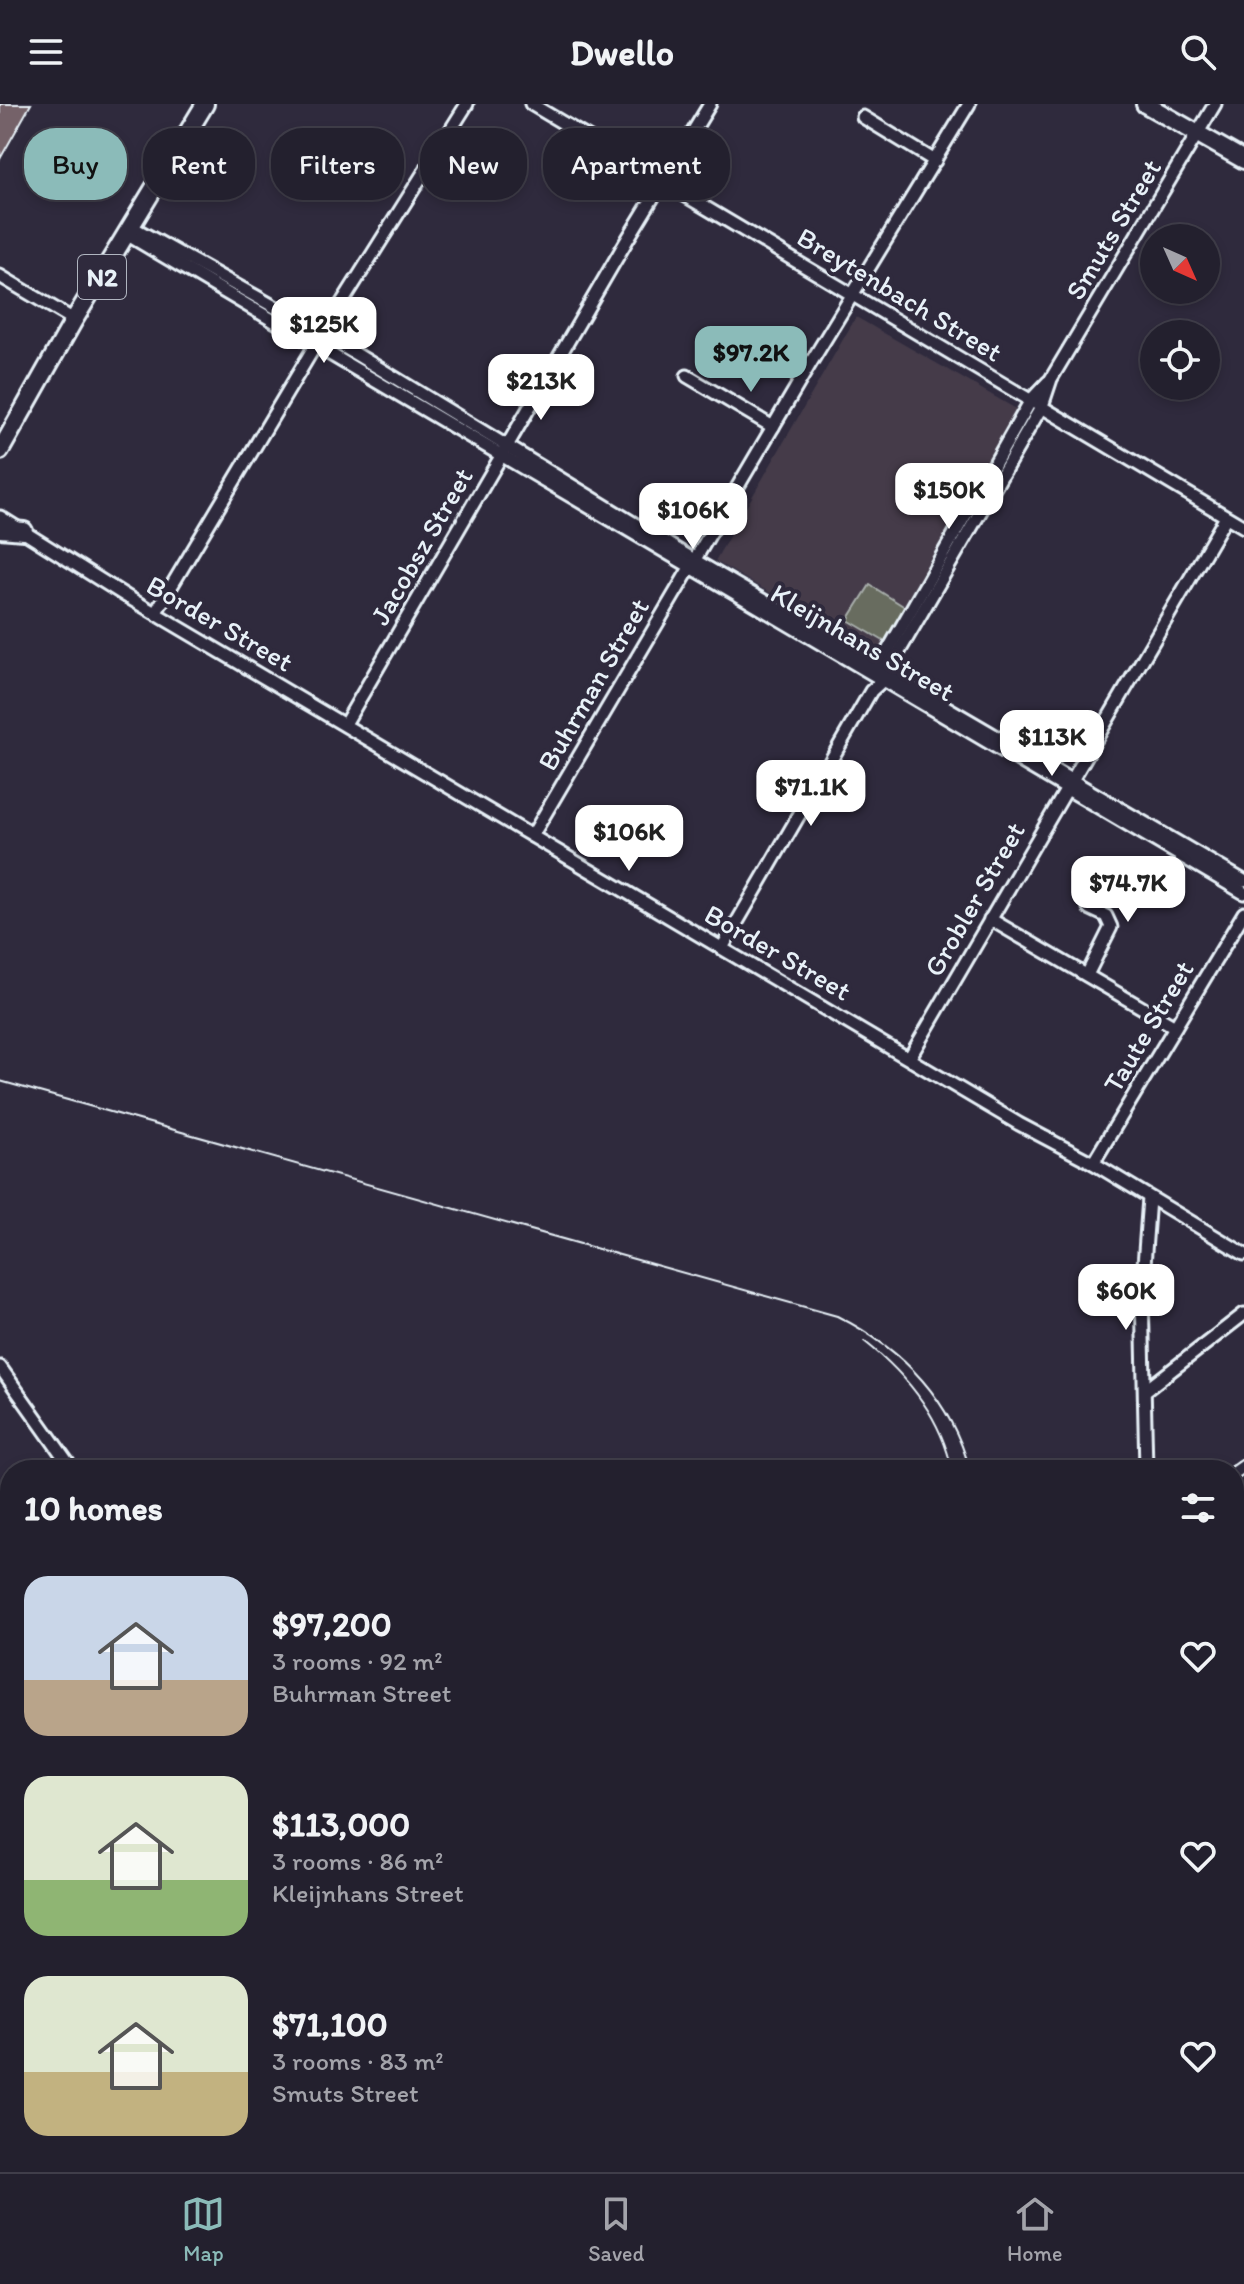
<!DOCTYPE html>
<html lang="en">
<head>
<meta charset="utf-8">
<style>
  body { margin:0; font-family:Itim,sans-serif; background:#2b2836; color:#f1f3f6; height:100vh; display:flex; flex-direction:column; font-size:30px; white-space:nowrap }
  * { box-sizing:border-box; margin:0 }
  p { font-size:26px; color:#a3a3aa }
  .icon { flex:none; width:44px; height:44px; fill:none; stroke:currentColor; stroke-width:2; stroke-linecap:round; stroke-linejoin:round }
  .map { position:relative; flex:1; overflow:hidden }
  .details { position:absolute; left:0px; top:1356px; width:1244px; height:712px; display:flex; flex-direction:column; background:#23202e; border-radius:32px 32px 0 0; box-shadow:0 4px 12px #0003,0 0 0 2px #403e4a }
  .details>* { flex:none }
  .top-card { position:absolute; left:24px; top:24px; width:800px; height:72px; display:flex; gap:16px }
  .needle { width:52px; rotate:135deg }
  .tools { position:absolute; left:1140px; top:120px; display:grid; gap:16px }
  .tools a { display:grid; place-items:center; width:80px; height:80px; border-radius:50%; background:#23202e; box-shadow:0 4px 12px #0003,0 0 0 2px #403e4a; font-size:40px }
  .price { position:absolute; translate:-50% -68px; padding:0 18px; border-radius:16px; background:#fff; color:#222; font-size:26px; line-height:52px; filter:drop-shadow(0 2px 4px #0008) }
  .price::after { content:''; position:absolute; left:50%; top:48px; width:24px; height:18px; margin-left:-12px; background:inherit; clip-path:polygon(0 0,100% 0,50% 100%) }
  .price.selected { background:#8bbbb9; color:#111 }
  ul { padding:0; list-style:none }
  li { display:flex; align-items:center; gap:24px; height:200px; padding:0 24px }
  li span { display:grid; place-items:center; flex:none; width:224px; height:160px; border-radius:24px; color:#555 }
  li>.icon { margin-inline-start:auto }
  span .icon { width:96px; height:96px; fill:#fffc; stroke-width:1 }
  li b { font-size:34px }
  h2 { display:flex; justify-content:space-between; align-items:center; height:96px; padding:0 24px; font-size:34px }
  .chip { padding:0 28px; border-radius:32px; background:#23202e; box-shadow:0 4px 12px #0003,0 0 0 2px #403e4a; font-size:28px; line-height:72px }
  .chip.selected { background:#8bbbb9; color:#111 }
  header { display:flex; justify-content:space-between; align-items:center; height:104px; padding:0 24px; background:#23202e; font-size:36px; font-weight:800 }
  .tab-bar { display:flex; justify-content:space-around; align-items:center; height:112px; border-top:2px solid #403e4a; background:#23202e; font-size:22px; color:#a3a3aa }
  .tab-bar a { display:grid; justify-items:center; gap:4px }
  .tab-bar .selected { color:#8bbbb9 }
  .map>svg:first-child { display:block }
  .built { fill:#443b4a }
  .green { fill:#676c5e; stroke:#a8aeab; stroke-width:2 }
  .building { fill:#756269; stroke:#e8f1f8; stroke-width:2 }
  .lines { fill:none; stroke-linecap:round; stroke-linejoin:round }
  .minor-casing { stroke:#e8f1f8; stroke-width:17 }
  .highway-casing { stroke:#e8f1f8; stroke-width:22 }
  .minor { stroke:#2f2a3d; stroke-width:11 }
  .highway { stroke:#2f2a3d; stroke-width:16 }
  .rail { stroke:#e8f1f8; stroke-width:2 }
  .labels { text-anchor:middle; stroke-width:8; stroke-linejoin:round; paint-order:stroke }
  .shield { fill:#2f2a3d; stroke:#b0b5c0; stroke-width:2 }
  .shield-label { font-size:26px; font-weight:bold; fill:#e8f1f8 }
  .street-label { font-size:28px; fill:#e8f1f8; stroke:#2f2a3d }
</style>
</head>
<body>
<header><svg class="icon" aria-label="menu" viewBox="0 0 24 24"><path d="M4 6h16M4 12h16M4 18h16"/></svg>Dwello<svg class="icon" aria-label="search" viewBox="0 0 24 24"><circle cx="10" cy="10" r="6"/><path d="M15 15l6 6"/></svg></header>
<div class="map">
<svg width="1244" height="2068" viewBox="0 0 1244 2068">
  <rect width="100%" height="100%" fill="#2f2a3d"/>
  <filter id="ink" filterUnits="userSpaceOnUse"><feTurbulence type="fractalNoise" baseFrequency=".0125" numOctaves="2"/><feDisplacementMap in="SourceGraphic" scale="16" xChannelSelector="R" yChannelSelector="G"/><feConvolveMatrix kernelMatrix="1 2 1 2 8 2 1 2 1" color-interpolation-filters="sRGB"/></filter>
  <g filter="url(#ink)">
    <path class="built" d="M 856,213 L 1018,306 L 877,551 L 715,457 Z"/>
    <path class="green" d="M 870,481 L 908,505 L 887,539 L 848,516 Z"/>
    <path class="building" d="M 0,0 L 31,0 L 0,55 Z"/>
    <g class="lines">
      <defs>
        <g id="minor">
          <path d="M 531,0 L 1244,423"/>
          <path d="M 863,13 L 935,57"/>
          <path d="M 132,123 L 323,230 L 694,456 L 1244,777"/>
          <path d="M 128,131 L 1244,789"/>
          <path d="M 0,172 L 74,216"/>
          <path d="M 687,272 L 773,323"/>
          <path d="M 0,413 L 126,492 L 1019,1020 L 1093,1059 L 1244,1150"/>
          <path d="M 156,508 L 316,240 L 467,0"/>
          <path d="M 875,569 L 1031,296 L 1048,278"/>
          <path d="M 345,620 L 627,136 L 710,0"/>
          <path d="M 532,732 L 810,260 L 969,0"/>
          <path d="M 990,815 L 1175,923"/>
          <path d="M 722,844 L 871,587 L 882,577 L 1042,302 L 1051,275 L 1215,0"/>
          <path d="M 1087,871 L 1111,823 L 1106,812 L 1089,804"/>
          <path d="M 910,953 L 1226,413"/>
          <path d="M 1093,1059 L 1244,809"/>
          <path d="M 0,1263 L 73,1366"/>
          <path d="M 1146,1286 L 1244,1210"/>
          <path d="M 1146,1366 L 1142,1188 L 1149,1094"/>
          <path d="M 1234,1369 L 1244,1362"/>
          <path d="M 0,1709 L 10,1702"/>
          <path d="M 1234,1801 L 1244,1781"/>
          <path d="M 1234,1854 L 1244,1858"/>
          <path d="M 561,2058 L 568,2068"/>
          <path d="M 1149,2068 L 1149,2058"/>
        </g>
        <g id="highway">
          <path d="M 1145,0 L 1244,56"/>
          <path d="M 0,347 L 74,216 L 205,0"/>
          <path d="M 0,425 L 24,427"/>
        </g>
      </defs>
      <use href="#minor" class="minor-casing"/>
      <use href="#highway" class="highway-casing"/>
      <use href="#minor" class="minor"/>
      <use href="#highway" class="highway"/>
      <g class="rail">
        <path d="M 0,977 L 837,1212 C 903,1245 950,1294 970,1366"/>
        <path d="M 864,1237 C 906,1270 941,1313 952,1366"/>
        <path d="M 952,2068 L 953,2058"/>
        <path d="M 975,2068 L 975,2058"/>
      </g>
    </g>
  </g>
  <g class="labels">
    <rect class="shield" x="78" y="151" width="48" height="44" rx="6"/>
    <g class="shield-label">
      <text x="102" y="182">N2</text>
    </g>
    <g class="street-label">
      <text transform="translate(1113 125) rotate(-59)" y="10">Smuts Street</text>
      <text transform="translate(900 190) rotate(31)" y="10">Breytenbach Street</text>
      <text transform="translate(421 442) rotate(-60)" y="10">Jacobsz Street</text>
      <text transform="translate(220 519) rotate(30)" y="10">Border Street</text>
      <text transform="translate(863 538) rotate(30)" y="10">Kleijnhans Street</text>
      <text transform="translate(593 580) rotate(-60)" y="10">Buhrman Street</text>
      <text transform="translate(974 795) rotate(-60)" y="10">Grobler Street</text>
      <text transform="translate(778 848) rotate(30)" y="10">Border Street</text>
      <text transform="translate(1148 922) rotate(-59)" y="10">Taute Street</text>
    </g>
  </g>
</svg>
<div class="tools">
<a><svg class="needle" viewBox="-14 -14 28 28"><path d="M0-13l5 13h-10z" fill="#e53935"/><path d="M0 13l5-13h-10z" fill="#a3a3aa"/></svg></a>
<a><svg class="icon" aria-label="locate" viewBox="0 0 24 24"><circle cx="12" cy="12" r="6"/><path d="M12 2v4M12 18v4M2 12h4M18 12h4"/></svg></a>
</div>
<b class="price" style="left:324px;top:261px">$125K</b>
<b class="price selected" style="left:751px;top:290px">$97.2K</b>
<b class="price" style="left:541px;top:318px">$213K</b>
<b class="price" style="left:949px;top:427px">$150K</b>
<b class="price" style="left:693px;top:447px">$106K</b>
<b class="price" style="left:1052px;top:674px">$113K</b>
<b class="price" style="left:811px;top:724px">$71.1K</b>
<b class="price" style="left:629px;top:769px">$106K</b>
<b class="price" style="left:1128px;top:820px">$74.7K</b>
<b class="price" style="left:1126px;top:1228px">$60K</b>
<div class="top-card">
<a class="chip selected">Buy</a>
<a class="chip">Rent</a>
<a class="chip">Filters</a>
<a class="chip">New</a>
<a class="chip">Apartment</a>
</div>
<section class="details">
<h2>10 homes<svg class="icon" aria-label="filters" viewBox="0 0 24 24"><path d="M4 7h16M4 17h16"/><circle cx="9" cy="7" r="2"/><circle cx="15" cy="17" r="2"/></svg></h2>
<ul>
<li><span style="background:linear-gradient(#c9d6e8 65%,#b9a48a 0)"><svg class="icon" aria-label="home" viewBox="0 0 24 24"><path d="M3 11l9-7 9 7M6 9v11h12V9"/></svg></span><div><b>$97,200</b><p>3 rooms · 92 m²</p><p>Buhrman Street</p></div><svg class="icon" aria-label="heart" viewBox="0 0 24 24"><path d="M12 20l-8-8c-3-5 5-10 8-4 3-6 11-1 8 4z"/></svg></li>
<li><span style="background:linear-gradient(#dfe7d0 65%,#8fb573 0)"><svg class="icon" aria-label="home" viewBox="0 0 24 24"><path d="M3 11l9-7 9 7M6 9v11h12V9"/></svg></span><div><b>$113,000</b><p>3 rooms · 86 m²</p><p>Kleijnhans Street</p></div><svg class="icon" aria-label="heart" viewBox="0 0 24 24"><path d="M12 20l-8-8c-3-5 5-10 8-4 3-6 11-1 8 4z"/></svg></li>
<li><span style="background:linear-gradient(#dfe7d0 60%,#c2b280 0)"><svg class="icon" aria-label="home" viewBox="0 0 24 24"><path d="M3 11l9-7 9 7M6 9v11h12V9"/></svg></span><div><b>$71,100</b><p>3 rooms · 83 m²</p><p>Smuts Street</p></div><svg class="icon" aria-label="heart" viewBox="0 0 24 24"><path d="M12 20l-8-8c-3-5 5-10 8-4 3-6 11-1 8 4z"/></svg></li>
</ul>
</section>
</div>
<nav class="tab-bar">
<a class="selected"><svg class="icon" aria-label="map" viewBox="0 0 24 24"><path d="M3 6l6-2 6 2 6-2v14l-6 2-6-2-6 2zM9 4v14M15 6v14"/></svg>Map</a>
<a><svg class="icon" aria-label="saved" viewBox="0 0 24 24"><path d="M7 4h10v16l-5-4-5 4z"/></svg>Saved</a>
<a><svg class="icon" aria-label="home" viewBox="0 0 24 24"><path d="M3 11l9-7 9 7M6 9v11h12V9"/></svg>Home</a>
</nav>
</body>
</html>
